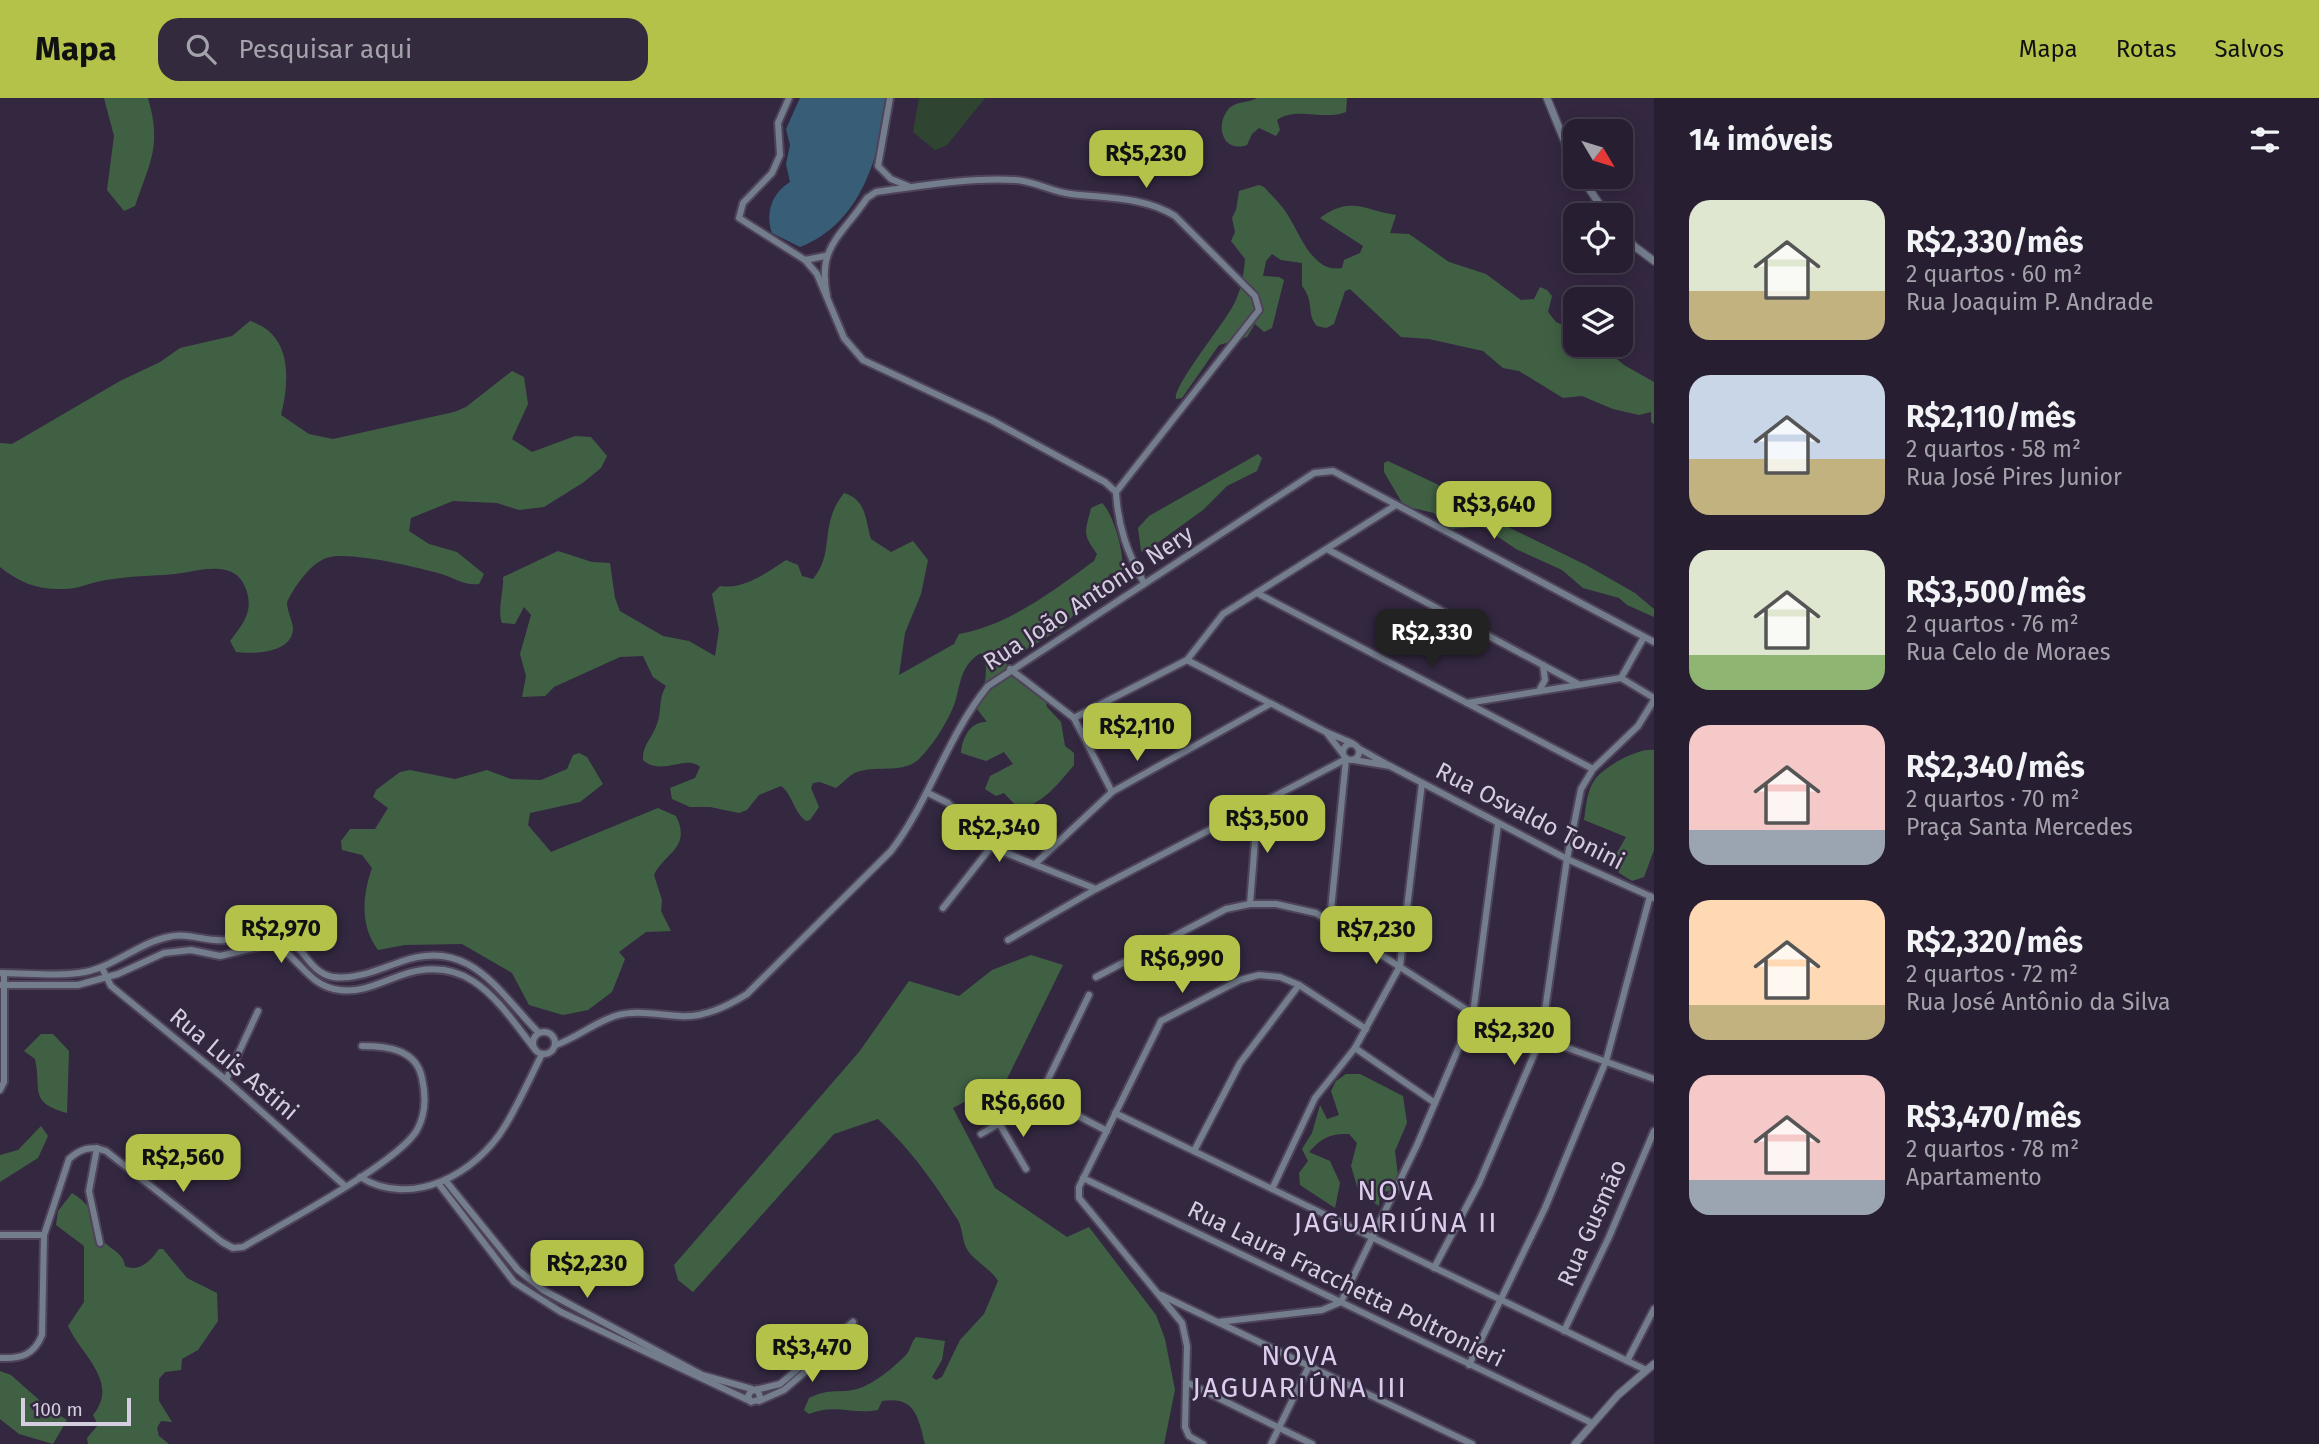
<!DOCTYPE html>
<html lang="pt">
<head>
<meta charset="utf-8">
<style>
  body { margin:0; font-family:"Fira Sans",sans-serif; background:#332b3d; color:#f1f3f6; height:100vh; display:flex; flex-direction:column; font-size:26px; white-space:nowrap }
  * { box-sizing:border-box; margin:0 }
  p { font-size:23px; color:#a4a2ab }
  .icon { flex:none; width:38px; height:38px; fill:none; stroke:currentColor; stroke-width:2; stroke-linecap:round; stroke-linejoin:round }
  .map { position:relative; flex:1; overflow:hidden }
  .sheet { display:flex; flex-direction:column; background:#271e31; width:665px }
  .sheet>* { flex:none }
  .needle { width:46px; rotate:128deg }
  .fabs { position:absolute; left:1563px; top:21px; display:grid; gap:14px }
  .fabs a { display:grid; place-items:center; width:70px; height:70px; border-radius:14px; background:#271e31; box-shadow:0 4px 18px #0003,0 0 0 2px #433c4d; font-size:35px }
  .scale { position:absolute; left:21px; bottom:18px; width:110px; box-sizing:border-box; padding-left:7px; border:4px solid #d5cede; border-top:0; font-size:19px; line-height:24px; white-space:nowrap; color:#d5cede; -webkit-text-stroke:5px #342841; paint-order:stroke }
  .price { position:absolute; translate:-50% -60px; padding:0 16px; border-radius:14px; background:#b4c24a; color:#111; font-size:23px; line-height:46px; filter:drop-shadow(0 2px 4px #0008) }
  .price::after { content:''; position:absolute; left:50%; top:42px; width:21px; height:16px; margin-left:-10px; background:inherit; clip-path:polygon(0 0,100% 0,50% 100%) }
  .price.on { background:#222; color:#fff }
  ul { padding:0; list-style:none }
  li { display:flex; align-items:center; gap:21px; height:175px; padding:0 35px }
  li span { display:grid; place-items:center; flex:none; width:196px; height:140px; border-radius:21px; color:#555 }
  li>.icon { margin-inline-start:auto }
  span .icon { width:84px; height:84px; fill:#fffc; stroke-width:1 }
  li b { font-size:30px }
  h2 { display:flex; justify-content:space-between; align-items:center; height:84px; padding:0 35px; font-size:30px }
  header { display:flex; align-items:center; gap:42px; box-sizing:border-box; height:98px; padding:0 35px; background:#b4c24a; color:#111 }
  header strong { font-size:33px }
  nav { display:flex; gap:38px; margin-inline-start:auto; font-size:24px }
  .search { width:490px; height:63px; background:#332b3d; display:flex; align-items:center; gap:18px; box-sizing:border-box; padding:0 24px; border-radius:21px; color:#a4a2ab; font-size:26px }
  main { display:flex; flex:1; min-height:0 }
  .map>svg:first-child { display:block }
  .green { fill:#2f4532 }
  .forest { fill:#406044 }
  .water { fill:#385d76 }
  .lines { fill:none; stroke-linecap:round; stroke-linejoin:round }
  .minor-casing { stroke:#4e435a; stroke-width:10 }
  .tertiary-casing { stroke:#4e435a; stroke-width:10 }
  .minor { stroke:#737d8c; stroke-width:6 }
  .tertiary { stroke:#737d8c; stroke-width:7 }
  .labels { text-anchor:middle; stroke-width:5; stroke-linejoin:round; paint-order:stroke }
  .street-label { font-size:24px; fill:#d5cede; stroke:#342841 }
  .quarter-label { font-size:28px; letter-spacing:2px; fill:#dbcded; stroke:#342841 }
</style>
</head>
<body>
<header>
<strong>Mapa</strong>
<div class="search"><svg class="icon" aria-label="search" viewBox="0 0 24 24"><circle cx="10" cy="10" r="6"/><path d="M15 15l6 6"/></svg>Pesquisar aqui</div>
<nav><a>Mapa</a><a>Rotas</a><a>Salvos</a></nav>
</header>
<main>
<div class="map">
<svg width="1654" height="1346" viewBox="0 0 1654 1346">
  <rect width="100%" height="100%" fill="#342841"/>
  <path class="green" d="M 919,0 L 985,0 L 947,47 L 935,52 L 913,34 Z"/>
  <g class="forest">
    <path d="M 104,0 L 148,0 C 162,48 150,64 135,108 L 124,113 L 107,92 L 114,38 Z"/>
    <path d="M 1257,0 L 1347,0 L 1346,14 C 1324,23 1296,8 1277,22 L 1280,32 L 1276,38 L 1259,30 L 1252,36 L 1247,47 C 1224,55 1215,30 1227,13 C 1235,2 1247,6 1257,0 Z"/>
    <path d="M 1259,87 L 1264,89 C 1272,98 1283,108 1289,119 C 1300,137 1314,176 1342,170 L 1344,162 L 1360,155 L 1363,148 L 1320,120 C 1351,97 1366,113 1396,117 L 1390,135 L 1409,136 L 1449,164 L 1486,176 L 1521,202 L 1534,201 L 1540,189 L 1547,192 L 1552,198 L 1548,214 L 1556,224 L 1575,233 L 1575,247 L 1600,247 L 1624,267 L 1654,284 L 1654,326 L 1651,324 L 1651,314 L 1639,317 L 1613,311 L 1582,298 L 1563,300 L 1519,273 L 1503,270 L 1483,253 L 1429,241 L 1401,239 L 1350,191 L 1345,193 L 1334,226 L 1326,230 L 1317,228 C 1306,216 1315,204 1302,188 L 1302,165 L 1281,162 L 1272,156 L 1266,163 L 1263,178 L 1279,179 L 1284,182 L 1272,230 L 1264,234 L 1255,226 L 1247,239 L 1219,247 L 1182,300 L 1176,301 C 1173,287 1226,224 1235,204 C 1241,191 1244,176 1245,161 L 1231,143 L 1235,134 L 1232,120 L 1236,112 L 1239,93 Z"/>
    <path d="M 250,223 C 292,236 290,281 281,317 L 309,336 L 333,341 L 454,314 L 466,309 L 512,273 L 524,279 L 528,306 L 512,341 L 532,354 L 575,338 L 591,339 L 607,358 L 601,370 L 584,384 L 544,409 L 519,412 L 497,405 L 453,403 L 411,420 L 409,433 L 429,446 L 457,454 L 484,476 L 479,486 C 463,488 454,479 438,475 C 416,469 346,452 326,460 C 309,467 295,488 287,504 C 287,513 293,524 293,531 C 292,556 251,556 236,554 L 230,543 C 243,526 254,514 246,491 C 235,460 200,473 175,476 C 152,478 129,478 106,482 C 92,484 78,491 64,491 C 38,492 20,485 0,469 L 0,345 L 12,346 L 120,283 L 160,264 L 180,250 L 232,238 Z"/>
    <path d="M 1258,356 L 1262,360 L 1257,373 L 1227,388 L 1203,412 L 1145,454 L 1141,453 L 1138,430 L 1149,418 Z"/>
    <path d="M 1388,363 L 1445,390 L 1471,411 L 1586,467 L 1635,495 L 1654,511 L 1654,519 L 1627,507 L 1619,500 L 1583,490 L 1562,472 L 1516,451 L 1482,428 L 1452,431 L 1443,427 L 1434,415 L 1404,408 L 1384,374 L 1384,365 Z"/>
    <path d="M 844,395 C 867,402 865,422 871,441 L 891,454 L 913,443 L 928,462 L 921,496 L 905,535 L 899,577 L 954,546 L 959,536 C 1009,527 1053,493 1094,463 L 1097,456 C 1082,435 1085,435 1091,410 L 1102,405 C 1113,415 1125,456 1122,472 L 1110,476 L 1092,504 L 1074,516 L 1064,529 L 1005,564 L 1023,587 L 1046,604 L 1047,609 L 1061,624 L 1065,648 L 1074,655 L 1074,667 C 1059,685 1043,706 1019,711 L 1004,695 L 996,698 L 985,691 L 990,678 L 1013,666 L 1004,654 L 986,663 L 961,655 C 962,639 971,623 987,624 L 977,611 C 982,597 992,569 981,555 C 962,566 961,582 956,601 C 950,621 934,646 919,661 C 904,676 876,667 857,674 C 849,677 843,685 836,690 L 820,684 L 813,685 L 811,690 L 819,709 L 810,722 L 806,723 C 793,713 793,697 781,688 L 759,697 L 747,712 L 739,715 L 710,709 L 690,709 L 672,701 L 670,690 L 695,680 L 700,669 C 687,656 661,679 643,662 C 642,647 652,641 657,626 C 662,613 658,601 666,588 L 653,579 L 643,558 L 620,559 L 554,589 L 545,598 L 522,599 L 526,578 L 520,556 L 531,517 L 524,509 L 515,526 L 502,525 C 497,513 504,493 503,479 L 558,453 L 592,464 L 610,465 L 615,500 L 620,513 L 663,538 L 689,543 L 715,558 L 719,532 L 712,496 L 720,488 C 743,492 768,474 786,462 L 798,467 L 802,478 L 813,481 C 836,453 818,428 844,395 Z"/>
    <path d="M 1654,652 L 1654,752 L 1644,779 L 1632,783 L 1619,775 L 1614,760 L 1626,739 L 1584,722 C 1586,708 1587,691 1596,680 C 1607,667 1638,650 1654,652 Z"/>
    <path d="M 579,655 L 587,659 L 603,686 L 580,704 L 530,715 L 528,727 L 551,754 L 658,710 L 676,718 C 692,750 664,755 654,777 L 662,802 L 661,813 L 671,833 L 646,834 L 619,854 L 625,861 L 612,894 L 588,912 L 563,917 L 529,907 L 512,875 L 462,846 L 405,847 L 378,852 C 359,827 363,796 372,770 L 362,757 L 342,752 L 341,743 L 350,731 L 375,731 L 388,710 L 373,699 L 376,692 L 400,674 L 410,672 L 455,681 L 487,672 L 511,681 L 541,682 L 567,671 L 573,657 Z"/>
    <path d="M 1031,857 L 1063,867 L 1007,981 L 953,1010 L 995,1090 L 1067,1139 L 1089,1129 L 1156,1217 L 1165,1241 L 1175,1292 L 1164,1346 L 925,1346 C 918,1318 915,1298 882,1303 L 878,1312 C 852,1317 835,1305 809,1316 L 804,1312 L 809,1300 C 831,1289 841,1296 857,1291 C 874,1286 893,1270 906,1257 C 911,1251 911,1244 916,1239 L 945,1243 L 942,1262 L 932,1279 L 936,1282 L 942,1279 L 960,1242 L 984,1216 L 998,1183 C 990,1170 977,1165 968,1153 C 962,1144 963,1131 958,1122 C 932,1082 913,1054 878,1021 L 834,1036 L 693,1194 L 678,1182 L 674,1167 L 859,954 L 909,883 L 959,898 L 992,872 Z"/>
    <path d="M 41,936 L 53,936 L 69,953 L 67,1015 C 28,1004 42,993 35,961 L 24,953 Z"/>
    <path d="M 1346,976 L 1360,976 L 1403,998 L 1407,1025 L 1395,1053 L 1398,1078 L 1389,1093 L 1380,1094 L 1379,1108 L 1359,1095 L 1351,1068 L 1357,1045 L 1349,1036 C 1331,1035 1321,1040 1309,1054 L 1330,1063 L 1340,1085 L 1335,1110 L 1300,1087 L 1299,1075 L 1308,1063 L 1302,1051 L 1312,1035 L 1320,1007 L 1327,1021 L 1339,1017 L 1331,993 L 1336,983 Z"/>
    <path d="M 41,1028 L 48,1038 L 38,1060 L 0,1084 L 0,1057 L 18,1052 Z"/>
    <path d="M 72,1095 C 103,1114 90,1131 104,1144 C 113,1153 123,1155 125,1168 C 140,1175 151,1162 159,1151 L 163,1151 L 187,1180 L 217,1195 L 218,1223 L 198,1252 L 182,1261 L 181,1272 L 165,1274 L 159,1281 L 159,1303 L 172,1324 L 161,1323 L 157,1330 L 159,1338 L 169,1346 L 88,1346 L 87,1340 L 98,1327 L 93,1317 C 120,1284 81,1257 68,1228 L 84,1204 L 84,1148 L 56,1127 L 58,1113 Z"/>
    <path d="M 0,1273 L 11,1277 L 47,1309 L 67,1322 L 53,1346 L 19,1336 L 0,1321 Z"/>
  </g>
  <path class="water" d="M 800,0 L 889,0 C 878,59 862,125 800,149 L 772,135 C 765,115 772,95 790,84 L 786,66 L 790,47 L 786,31 Z"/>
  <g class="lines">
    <defs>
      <g id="minor">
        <path d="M 789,0 L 778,25 L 780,57 L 772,75 L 743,105 L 739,120 L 805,162 L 817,176 L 844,240 L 863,262 L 991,322 L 1105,384 L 1116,394 C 1118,429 1127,454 1144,485"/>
        <path d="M 890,0 L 878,68 L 891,81 L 908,88"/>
        <path d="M 805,162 L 825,158"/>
        <path d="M 827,198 C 817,148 841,139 867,100 L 876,94 C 919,88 972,79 1015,82 C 1035,83 1052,94 1071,96 C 1106,100 1145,99 1175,118 L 1255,198 L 1259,212 L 1116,394"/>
        <path d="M 1327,451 L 1578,586"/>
        <path d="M 1257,495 L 1593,671"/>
        <path d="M 1187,562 L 1326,634"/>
        <path d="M 1010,571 L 1074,620 L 1112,694"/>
        <path d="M 1621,580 L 1644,539"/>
        <path d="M 1621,580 L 1654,600"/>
        <path d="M 1540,591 L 1545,582 L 1543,567"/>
        <path d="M 1467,605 L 1621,580"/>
        <path d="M 1074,620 L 1187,562 L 1223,516 L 1396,407"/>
        <circle cx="1351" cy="654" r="8"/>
        <path d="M 1343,656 L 1326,634 L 1352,645"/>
        <path d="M 1354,662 L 1390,668 L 1358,650"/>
        <path d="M 1390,668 L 1567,761 L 1654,800"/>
        <path d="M 928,695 L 948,705 L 991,749 L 1096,791"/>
        <path d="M 1035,766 L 1112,694 L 1270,606"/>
        <path d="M 1250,806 L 1258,706"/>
        <path d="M 943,810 L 991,749"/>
        <path d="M 1330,822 L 1346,661"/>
        <path d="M 1008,842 L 1096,791 L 1346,661"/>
        <path d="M 102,870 L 111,888 L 226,982 L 345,1088"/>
        <path d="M 0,875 C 27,875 59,879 85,874 C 115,868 139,845 168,839 C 188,834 206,844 225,842 C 241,839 256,829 272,832 C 301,837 306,875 333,879 C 356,882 380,871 400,864 C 470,838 498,894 539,935"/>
        <path d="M 1096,879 L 1226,811 L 1250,806 L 1276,806 L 1316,815 L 1473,916 L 1654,981"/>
        <path d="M 0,887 L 78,887 L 118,876 L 164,855 L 191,852 L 220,858 L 271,846 C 299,856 307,889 340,892 C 362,895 381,884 402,877 C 469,854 498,904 534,950"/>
        <circle cx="544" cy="945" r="11"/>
        <path d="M 556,947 C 576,940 594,925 615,918 C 635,911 659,917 680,918 C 704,920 728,908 747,896 L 891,753 C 930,702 947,638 988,588 L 1314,375 L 1333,373 L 1654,544"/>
        <path d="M 1355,950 L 1435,1005"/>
        <path d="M 226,982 L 258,913"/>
        <path d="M 0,992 L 4,984 L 4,875"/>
        <path d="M 1040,998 L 1089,897"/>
        <path d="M 1115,1015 L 1646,1272"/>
        <path d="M 999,1025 L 1026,1071"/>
        <path d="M 981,1036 L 1033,1006 L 1040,998 L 1107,1033"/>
        <path d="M 97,1050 L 89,1093 L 100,1145"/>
        <path d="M 1194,1053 L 1240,965 L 1299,887"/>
        <path d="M 360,1079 C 412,1111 476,1076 505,1028 C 519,1005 530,980 542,956"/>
        <path d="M 1083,1080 L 1592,1325"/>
        <path d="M 445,1082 L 518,1172 L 543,1192 L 702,1277 L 752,1291"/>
        <path d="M 438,1085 L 514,1184 L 561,1214 L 750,1303"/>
        <path d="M 1272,1091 L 1315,1000 L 1355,950 L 1400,868 L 1422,685"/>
        <path d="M 0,1137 L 44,1137"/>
        <path d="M 1434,1170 L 1479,1085 L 1541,940 L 1567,761 L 1581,691 L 1593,671 L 1638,628 L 1654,602"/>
        <path d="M 1161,1197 L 1472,1346"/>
        <path d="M 1218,1224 L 1322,1212 L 1341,1204 L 1417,1047 L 1473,916 L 1498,726"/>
        <path d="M 1564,1233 L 1609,1139 L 1654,1033"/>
        <path d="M 0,1260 C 21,1261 34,1257 42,1237 L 44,1137 L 69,1061 C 80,1051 91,1047 106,1053 L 222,1144 L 233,1150 L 243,1149 C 280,1127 398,1065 417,1032 C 426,1016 426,998 422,980 C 416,951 387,948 362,948"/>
        <path d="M 1627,1263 L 1654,1211"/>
        <path d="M 1469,1267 L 1545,1110 L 1606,963 L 1650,798"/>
        <path d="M 1186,1284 L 1312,1346"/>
        <path d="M 757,1291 L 761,1301 L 751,1304 L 748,1298 L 751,1293 L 780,1286 L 853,1224"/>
        <path d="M 759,1303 L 784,1292 L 849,1236 L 852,1226"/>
        <path d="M 1203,1346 L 1189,1338 L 1185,1329 L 1187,1248 L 1182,1225 L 1079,1100 L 1079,1089 L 1161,923 L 1240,882 L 1259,877 L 1280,879 L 1299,887 L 1366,931"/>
        <path d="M 1271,1346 L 1310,1266"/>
      </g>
      <g id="tertiary">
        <path d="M 1547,0 L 1575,69"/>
        <path d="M 1581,79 L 1607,117"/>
        <path d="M 1620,133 L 1634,148 L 1654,163"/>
        <path d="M 1575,1346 L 1618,1297 L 1654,1266"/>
      </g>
    </defs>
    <use href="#minor" class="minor-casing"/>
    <use href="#tertiary" class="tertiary-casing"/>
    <use href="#minor" class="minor"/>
    <use href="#tertiary" class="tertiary"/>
  </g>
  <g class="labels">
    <g class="street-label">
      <text transform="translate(1088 500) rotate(-33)" y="8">Rua João Antonio Nery</text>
      <text transform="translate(1530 718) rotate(27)" y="8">Rua Osvaldo Tonini</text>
      <text transform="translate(234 966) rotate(40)" y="8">Rua Luis Astini</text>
      <text transform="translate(1592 1125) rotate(-66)" y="8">Rua Gusmão</text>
      <text transform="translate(1346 1186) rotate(26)" y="8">Rua Laura Fracchetta Poltronieri</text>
    </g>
    <g class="quarter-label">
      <text x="1396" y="1102">NOVA<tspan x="1396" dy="32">JAGUARIÚNA II</tspan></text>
      <text x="1300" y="1267">NOVA<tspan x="1300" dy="32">JAGUARIÚNA III</tspan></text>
    </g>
  </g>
</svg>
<div class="fabs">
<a><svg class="needle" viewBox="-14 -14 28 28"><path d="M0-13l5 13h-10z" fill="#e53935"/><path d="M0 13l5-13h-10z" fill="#a4a2ab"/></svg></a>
<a><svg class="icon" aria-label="locate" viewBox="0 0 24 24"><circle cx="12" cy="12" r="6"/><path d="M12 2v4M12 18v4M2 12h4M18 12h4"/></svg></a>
<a><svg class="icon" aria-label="layers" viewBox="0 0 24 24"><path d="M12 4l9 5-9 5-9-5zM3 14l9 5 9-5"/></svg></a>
</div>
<div class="scale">100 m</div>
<b class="price" style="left:1146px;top:92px">R$5,230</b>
<b class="price" style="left:1494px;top:443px">R$3,640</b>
<b class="price on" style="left:1432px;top:571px">R$2,330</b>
<b class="price" style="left:1137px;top:665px">R$2,110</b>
<b class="price" style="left:1267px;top:757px">R$3,500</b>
<b class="price" style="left:999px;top:766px">R$2,340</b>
<b class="price" style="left:281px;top:867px">R$2,970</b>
<b class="price" style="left:1376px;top:868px">R$7,230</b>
<b class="price" style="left:1182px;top:897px">R$6,990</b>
<b class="price" style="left:1514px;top:969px">R$2,320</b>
<b class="price" style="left:1023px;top:1041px">R$6,660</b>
<b class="price" style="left:183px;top:1096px">R$2,560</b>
<b class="price" style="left:587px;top:1202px">R$2,230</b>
<b class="price" style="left:812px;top:1286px">R$3,470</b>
</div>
<section class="sheet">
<h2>14 imóveis<svg class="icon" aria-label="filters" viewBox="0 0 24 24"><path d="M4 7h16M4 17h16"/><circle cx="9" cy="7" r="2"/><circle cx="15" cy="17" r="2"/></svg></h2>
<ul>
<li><span style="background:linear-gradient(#dfe7d0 65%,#c2b280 0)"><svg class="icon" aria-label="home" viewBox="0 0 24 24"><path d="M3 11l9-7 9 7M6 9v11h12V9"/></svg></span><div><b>R$2,330/mês</b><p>2 quartos · 60 m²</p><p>Rua Joaquim P. Andrade</p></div></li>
<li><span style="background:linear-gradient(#c9d6e8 60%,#c2b280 0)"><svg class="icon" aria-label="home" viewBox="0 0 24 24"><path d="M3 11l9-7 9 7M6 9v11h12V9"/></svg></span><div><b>R$2,110/mês</b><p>2 quartos · 58 m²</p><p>Rua José Pires Junior</p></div></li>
<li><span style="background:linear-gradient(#dfe7d0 75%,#8fb573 0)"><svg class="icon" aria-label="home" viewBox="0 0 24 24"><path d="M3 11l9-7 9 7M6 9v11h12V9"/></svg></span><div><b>R$3,500/mês</b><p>2 quartos · 76 m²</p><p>Rua Celo de Moraes</p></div></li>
<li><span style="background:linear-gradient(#f6c9c9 75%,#9aa5b1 0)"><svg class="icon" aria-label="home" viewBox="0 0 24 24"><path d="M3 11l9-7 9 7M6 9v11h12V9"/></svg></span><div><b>R$2,340/mês</b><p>2 quartos · 70 m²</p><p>Praça Santa Mercedes</p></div></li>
<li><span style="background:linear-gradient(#ffd9b3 75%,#c2b280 0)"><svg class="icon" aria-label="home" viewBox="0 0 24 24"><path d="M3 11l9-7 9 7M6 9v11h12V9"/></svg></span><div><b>R$2,320/mês</b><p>2 quartos · 72 m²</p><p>Rua José Antônio da Silva</p></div></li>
<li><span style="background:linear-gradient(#f6c9c9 75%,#9aa5b1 0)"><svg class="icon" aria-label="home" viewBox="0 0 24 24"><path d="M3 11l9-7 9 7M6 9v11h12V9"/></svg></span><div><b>R$3,470/mês</b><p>2 quartos · 78 m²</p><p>Apartamento</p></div></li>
</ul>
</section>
</main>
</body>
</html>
